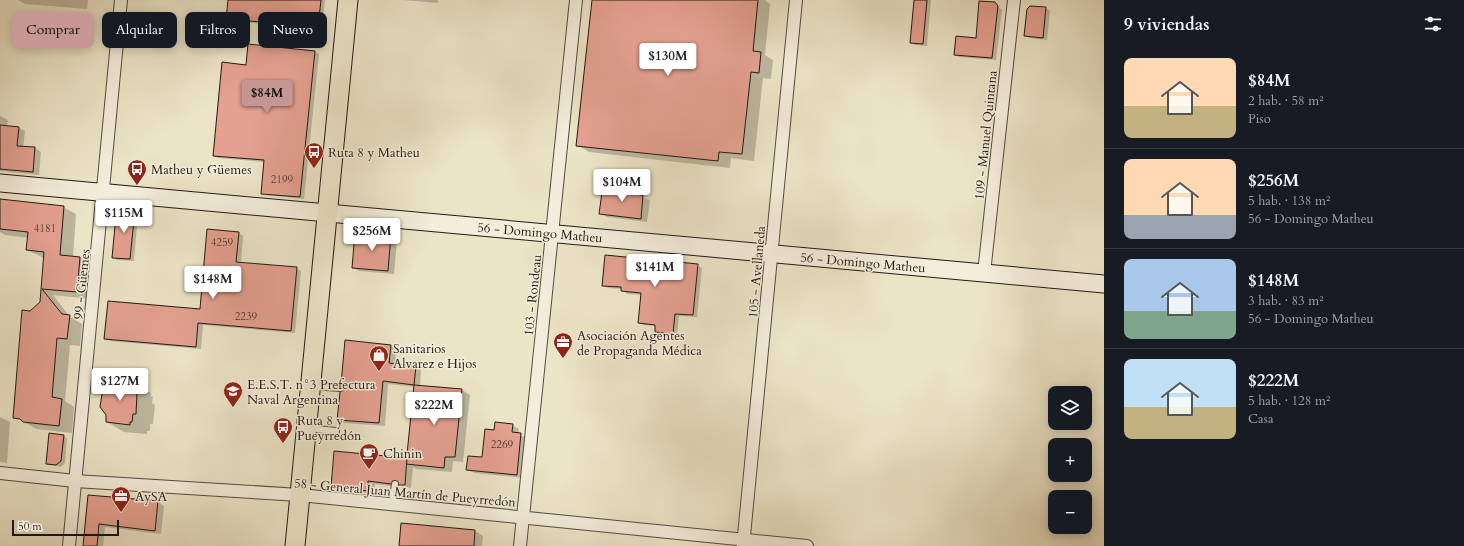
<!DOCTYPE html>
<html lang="es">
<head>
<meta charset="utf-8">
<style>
  body { margin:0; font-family:Cardo,serif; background:#242831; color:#f1f3f6; height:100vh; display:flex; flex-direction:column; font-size:15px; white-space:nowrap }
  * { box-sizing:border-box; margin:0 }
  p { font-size:13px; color:#9ea1a6 }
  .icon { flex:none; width:22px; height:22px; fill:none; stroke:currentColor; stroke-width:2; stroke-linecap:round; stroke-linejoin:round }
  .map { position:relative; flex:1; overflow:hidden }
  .details { display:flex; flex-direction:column; background:#171b24; width:360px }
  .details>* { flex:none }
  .banner { position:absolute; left:12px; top:12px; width:380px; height:36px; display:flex; gap:8px }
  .fabs { position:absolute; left:1048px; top:386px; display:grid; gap:8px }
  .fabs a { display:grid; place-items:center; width:44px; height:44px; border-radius:8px; background:#171b24; box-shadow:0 2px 10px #0003; font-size:20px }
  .scale { position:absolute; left:12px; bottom:10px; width:107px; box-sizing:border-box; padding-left:4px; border:2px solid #221811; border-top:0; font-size:11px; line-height:14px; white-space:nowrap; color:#221811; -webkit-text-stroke:3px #f3eddb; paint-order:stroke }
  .price { position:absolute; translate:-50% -34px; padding:0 9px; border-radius:4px; background:#fff; color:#222; font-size:13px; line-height:26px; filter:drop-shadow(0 1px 2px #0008) }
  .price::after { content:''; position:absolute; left:50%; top:24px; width:12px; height:9px; margin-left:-6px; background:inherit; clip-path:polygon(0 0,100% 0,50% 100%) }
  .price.on { background:#c59692; color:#111 }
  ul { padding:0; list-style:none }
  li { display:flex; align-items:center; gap:12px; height:100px; padding:0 20px }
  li+li { border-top:1px solid #363941 }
  li span { display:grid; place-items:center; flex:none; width:112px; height:80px; border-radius:8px; color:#555 }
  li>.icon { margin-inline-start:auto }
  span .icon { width:48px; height:48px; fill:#fffc; stroke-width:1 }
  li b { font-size:17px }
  h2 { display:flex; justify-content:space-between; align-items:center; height:48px; padding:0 20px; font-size:17px }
  .chip { padding:0 14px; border-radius:8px; background:#171b24; box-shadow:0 2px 10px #0003; font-size:14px; line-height:36px }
  .chip.on { background:#c59692; color:#111 }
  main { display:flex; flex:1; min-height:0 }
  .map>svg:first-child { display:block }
  .shadow { fill:#0003 }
  .building { fill:#e4a090; stroke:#221811 }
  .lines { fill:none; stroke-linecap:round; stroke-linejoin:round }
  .lane-casing { stroke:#544b3e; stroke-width:8 }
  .street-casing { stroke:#544b3e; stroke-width:14 }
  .secondary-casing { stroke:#221811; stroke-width:19 }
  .primary-casing { stroke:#221811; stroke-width:21 }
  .lane { stroke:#f3eddb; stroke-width:6 }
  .street { stroke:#f3eddb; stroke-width:12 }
  .secondary { stroke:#f3eddb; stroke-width:17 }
  .primary { stroke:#ece4c7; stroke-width:19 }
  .labels { text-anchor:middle; stroke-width:3; stroke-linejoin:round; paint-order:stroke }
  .number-label { font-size:11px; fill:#523a31 }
  .street-label { font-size:13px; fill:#221811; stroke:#f3eddb }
  .poi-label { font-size:13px; fill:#221811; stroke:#f3eddb; text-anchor:start }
</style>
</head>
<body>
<main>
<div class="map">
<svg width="1104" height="546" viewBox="0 0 1104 546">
  <rect width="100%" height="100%" fill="#ece4c7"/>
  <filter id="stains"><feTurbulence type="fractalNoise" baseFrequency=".005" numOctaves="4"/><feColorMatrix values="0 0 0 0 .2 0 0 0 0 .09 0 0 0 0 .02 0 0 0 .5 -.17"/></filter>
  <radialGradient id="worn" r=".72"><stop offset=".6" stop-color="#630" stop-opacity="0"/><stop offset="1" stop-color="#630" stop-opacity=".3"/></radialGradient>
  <g class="shadow">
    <path d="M 18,0 L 88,0 L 87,9 L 25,4 Z"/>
    <path d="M 229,0 L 325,0 L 322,29 L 232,21 L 227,18 Z"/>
    <path d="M 403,0 L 438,0 L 438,3 Z"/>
    <path d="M 593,0 L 765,0 L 770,4 L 765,55 L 773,60 L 771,79 L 763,78 L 754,161 L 731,158 L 730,168 L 589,152 L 577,145 Z"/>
    <path d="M 915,0 L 931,0 L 927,46 L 915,45 L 911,42 Z"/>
    <path d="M 994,3 L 1002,10 L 996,60 L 959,57 L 955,54 L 976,39 Z"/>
    <path d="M 1046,8 L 1050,11 L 1047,40 L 1030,38 L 1025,35 Z"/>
    <path d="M 248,45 L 315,52 L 319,54 L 304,199 L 266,195 L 262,193 L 264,162 L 218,158 L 214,156 L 247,66 Z"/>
    <path d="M 0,116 L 8,120 L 7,126 L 19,128 L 25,131 L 23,147 L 35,148 L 41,152 L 39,175 L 0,171 Z"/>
    <path d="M 631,187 L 638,191 L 637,196 L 650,200 L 647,222 L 607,217 L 600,213 L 618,195 Z"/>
    <path d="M 0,200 L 63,207 L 76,214 L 73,257 L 80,258 L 93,266 L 90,299 L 53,295 L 70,317 L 82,324 L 80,346 L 70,345 L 65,401 L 74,407 L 72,433 L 37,429 L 14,417 L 23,311 L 40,309 L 44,258 L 27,250 L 29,238 L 5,235 L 0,232 Z"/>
    <path d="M 134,211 L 138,213 L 134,261 L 117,260 L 113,257 Z"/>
    <path d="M 239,233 L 243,236 L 241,263 L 296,268 L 301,271 L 295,333 L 203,325 L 201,349 L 110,341 L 105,338 L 201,310 Z"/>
    <path d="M 391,236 L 397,240 L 394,274 L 359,271 L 353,267 Z"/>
    <path d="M 697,265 L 702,268 L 697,317 L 679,316 L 677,336 L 660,334 L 656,332 L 656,326 L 644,325 L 639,322 L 642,295 L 627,294 L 622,289 L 608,288 L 604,286 Z"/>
    <path d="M 391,346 L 396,349 L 395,365 L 416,367 L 421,370 L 420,386 L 462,390 L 470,395 L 463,462 L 453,461 L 452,472 L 416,469 L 413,467 L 411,488 L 405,487 L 415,387 L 388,384 L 385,426 L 344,423 L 338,419 Z"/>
    <path d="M 133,383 L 151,393 L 151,396 L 153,397 L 152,403 L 155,405 L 153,424 L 150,424 L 150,431 L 147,431 L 147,434 L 124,432 L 107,422 Z"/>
    <path d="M 0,417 L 10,422 L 7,463 L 0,462 Z"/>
    <path d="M 512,425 L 519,429 L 518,434 L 527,438 L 524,478 L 474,473 L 467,469 L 483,458 Z"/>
    <path d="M 63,436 L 67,438 L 65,463 L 61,467 L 52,465 L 47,463 Z"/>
    <path d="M 406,459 L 404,486 L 401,484 L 397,487 L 375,484 L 374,494 L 338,490 L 332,487 Z"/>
    <path d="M 89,496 L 158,502 L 164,506 L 161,534 L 105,527 L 103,546 L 84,546 Z"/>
    <path d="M 475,531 L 483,536 L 482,546 L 400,546 Z"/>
  </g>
  <g class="building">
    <path d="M 228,0 L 321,0 L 318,27 L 226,19 Z"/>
    <path d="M 592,0 L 758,0 L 753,51 L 761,52 L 759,73 L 751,72 L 742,154 L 719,152 L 718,161 L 576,146 Z"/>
    <path d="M 914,0 L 927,0 L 923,44 L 910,43 Z"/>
    <path d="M 979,1 L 995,2 L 998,6 L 992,58 L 954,55 L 956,36 L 976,38 Z"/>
    <path d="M 1030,6 L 1046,7 L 1043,38 L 1024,36 L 1027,9 Z"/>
    <path d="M 248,44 L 315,51 L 300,197 L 261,194 L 264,160 L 213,156 L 222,62 L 246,65 Z"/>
    <path d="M 0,125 L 19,127 L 17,146 L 35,147 L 33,172 L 0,169 Z"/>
    <path d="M 619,184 L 632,186 L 631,194 L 643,195 L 641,219 L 599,214 L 602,192 L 618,194 Z"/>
    <path d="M 0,199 L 64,206 L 60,255 L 80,257 L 77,292 L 42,289 L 62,314 L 70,315 L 67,339 L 57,338 L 52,397 L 62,399 L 59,426 L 23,422 L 20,419 L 13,418 L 22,310 L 30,311 L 40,302 L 44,252 L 26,250 L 28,232 L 0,229 Z"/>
    <path d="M 123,209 L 135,210 L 130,259 L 112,258 L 116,215 Z"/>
    <path d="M 207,229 L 239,232 L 236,262 L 297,267 L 291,331 L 198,323 L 196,347 L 104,339 L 108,301 L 200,309 Z"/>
    <path d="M 355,232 L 391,235 L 388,271 L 352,268 Z"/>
    <path d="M 605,255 L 698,264 L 693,315 L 675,314 L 673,334 L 655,332 L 655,325 L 638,323 L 641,293 L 621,291 L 621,287 L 602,286 Z"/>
    <path d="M 345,340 L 391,345 L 389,363 L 416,366 L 414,385 L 383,381 L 379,423 L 337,420 L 340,392 L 344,389 L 341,384 Z"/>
    <path d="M 109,379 L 134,382 L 133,385 L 135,386 L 135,393 L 137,394 L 136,414 L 133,414 L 132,422 L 130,422 L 130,425 L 106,422 L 106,415 L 100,407 L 102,394 L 109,388 Z"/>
    <path d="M 414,385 L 462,389 L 455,457 L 445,457 L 444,468 L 406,464 Z"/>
    <path d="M 495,422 L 513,424 L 512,432 L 521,433 L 517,475 L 466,470 L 468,456 L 482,457 L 485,429 L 494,430 Z"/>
    <path d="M 49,433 L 64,435 L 61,461 L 56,465 L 46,464 Z"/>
    <path d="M 334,451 L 407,458 L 405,485 L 399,485 L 395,480 L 391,484 L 368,481 L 368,491 L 331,487 Z"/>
    <path d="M 88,495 L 158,501 L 155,531 L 99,524 L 97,546 L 83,546 Z"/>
    <path d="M 401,523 L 475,530 L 474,546 L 399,546 Z"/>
  </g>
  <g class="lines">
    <defs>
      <g id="lane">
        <path d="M 312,386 L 340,388"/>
        <path d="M 308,428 L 336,431"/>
        <path d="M 392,504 L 395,484"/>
      </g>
      <g id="street">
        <path d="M 984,273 L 1014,0"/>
        <path d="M 0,473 L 75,481 L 300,495 L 807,546"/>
        <path d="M 69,546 L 121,0"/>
        <path d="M 520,546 L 576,0"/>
        <path d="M 743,546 L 796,0"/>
      </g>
      <path id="secondary" d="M 0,183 L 1104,284"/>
      <path id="primary" d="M 295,546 L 348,0"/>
    </defs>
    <use href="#lane" class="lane-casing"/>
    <use href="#street" class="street-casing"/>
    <use href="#secondary" class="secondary-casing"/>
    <use href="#primary" class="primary-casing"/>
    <use href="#lane" class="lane"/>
    <use href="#street" class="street"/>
    <use href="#secondary" class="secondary"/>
    <use href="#primary" class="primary"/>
  </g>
  <defs>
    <symbol id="bus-pin" viewBox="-11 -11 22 30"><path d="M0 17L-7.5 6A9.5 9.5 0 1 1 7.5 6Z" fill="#8f2418" stroke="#f3eddb"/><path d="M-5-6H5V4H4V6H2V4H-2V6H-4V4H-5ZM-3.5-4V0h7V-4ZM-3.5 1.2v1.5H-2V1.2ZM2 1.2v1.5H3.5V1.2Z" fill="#fff"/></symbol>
    <symbol id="office-pin" viewBox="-11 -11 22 30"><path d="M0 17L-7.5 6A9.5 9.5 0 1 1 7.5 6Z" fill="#8f2418" stroke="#f3eddb"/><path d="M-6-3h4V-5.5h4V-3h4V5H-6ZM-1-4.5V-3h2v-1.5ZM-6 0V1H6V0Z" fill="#fff"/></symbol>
    <symbol id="shop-pin" viewBox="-11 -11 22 30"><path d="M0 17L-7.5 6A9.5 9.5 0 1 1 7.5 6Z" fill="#8f2418" stroke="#f3eddb"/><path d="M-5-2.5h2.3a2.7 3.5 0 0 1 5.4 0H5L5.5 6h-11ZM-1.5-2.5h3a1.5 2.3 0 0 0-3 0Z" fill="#fff"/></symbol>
    <symbol id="school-pin" viewBox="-11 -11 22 30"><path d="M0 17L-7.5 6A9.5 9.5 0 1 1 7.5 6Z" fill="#8f2418" stroke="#f3eddb"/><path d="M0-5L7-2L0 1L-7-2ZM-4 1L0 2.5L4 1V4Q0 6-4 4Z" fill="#fff"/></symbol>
    <symbol id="cafe-pin" viewBox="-11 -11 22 30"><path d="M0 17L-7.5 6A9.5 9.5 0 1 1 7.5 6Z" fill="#8f2418" stroke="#f3eddb"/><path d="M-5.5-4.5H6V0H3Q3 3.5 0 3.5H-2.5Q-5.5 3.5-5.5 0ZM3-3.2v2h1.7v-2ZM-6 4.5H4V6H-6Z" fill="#fff"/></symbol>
  </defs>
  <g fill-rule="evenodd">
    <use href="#bus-pin" x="303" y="141" width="22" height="30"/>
    <use href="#bus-pin" x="126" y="158" width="22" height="30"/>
    <use href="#office-pin" x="552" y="331" width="22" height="30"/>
    <use href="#shop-pin" x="368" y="344" width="22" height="30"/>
    <use href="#school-pin" x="222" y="380" width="22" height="30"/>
    <use href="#bus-pin" x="272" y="416" width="22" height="30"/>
    <use href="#cafe-pin" x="358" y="442" width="22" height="30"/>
    <use href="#office-pin" x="110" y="485" width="22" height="30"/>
  </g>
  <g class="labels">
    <g class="number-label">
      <text x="282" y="183">2199</text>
      <text x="45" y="232">4181</text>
      <text x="222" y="246">4259</text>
      <text x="246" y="320">2239</text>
      <text x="502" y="448">2269</text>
    </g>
    <g class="street-label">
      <text transform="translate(985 135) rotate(-84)" y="5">109 - Manuel Quintana</text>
      <text transform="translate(540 232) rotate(5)" y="5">56 - Domingo Matheu</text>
      <text transform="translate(863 262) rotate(5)" y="5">56 - Domingo Matheu</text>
      <text transform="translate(756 272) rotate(-85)" y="5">105 - Avellaneda</text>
      <text transform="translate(81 284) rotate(-84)" y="5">99 - Güemes</text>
      <text transform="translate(532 295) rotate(-84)" y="5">103 - Rondeau</text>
      <text transform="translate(405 492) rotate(5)" y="5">58 - General Juan Martín de Pueyrredón</text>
    </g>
    <g class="poi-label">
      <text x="328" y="157">Ruta 8 y Matheu</text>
      <text x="151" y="174">Matheu y Güemes</text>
      <text x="577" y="340">Asociación Agentes<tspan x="577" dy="15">de Propaganda Médica</tspan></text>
      <text x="393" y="353">Sanitarios<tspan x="393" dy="15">Alvarez e Hijos</tspan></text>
      <text x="247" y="389">E.E.S.T. n°3 Prefectura<tspan x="247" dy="15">Naval Argentina</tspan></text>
      <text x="297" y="425">Ruta 8 y<tspan x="297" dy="15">Pueyrredón</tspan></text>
      <text x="383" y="458">Chinin</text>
      <text x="135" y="501">AySA</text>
    </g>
  </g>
  <rect width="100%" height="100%" filter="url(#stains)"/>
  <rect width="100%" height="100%" fill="url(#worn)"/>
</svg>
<div class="fabs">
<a><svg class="icon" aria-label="layers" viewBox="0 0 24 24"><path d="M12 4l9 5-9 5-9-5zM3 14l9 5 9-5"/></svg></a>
<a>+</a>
<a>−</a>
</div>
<div class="scale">50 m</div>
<b class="price" style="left:668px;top:77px">$130M</b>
<b class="price on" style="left:267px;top:114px">$84M</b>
<b class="price" style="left:622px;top:203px">$104M</b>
<b class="price" style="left:124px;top:234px">$115M</b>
<b class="price" style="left:372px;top:252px">$256M</b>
<b class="price" style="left:655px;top:288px">$141M</b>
<b class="price" style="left:213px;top:300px">$148M</b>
<b class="price" style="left:120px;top:402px">$127M</b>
<b class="price" style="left:434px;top:426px">$222M</b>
<div class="banner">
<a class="chip on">Comprar</a>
<a class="chip">Alquilar</a>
<a class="chip">Filtros</a>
<a class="chip">Nuevo</a>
</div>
</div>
<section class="details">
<h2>9 viviendas<svg class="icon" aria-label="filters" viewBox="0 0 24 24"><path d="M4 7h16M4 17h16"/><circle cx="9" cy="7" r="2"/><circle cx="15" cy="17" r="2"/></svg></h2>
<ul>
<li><span style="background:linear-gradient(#ffd9b3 60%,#c2b280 0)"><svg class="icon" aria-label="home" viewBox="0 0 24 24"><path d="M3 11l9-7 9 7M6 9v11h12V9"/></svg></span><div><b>$84M</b><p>2 hab. · 58 m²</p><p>Piso</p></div></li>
<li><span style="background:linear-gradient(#ffd9b3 70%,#9aa5b1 0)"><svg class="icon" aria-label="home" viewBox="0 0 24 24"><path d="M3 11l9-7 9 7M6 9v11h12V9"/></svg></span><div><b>$256M</b><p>5 hab. · 138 m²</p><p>56 - Domingo Matheu</p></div></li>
<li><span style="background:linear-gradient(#a9c7e8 65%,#7fa58c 0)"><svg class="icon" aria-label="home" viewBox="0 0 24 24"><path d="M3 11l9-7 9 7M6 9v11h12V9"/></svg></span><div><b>$148M</b><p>3 hab. · 83 m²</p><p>56 - Domingo Matheu</p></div></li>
<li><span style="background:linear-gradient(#bfe0f5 60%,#c2b280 0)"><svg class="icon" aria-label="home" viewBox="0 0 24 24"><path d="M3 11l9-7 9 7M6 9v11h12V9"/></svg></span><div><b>$222M</b><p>5 hab. · 128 m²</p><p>Casa</p></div></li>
</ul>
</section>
</main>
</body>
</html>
